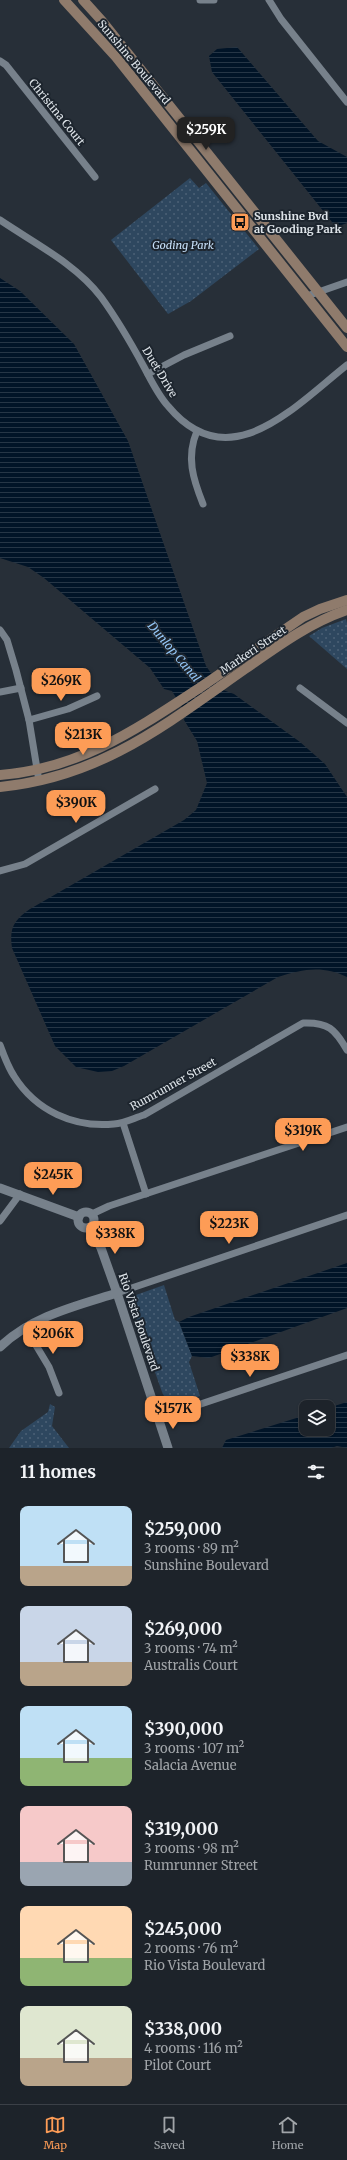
<!DOCTYPE html>
<html lang="en">
<head>
<meta charset="utf-8">
<style>
  body { margin:0; font-family:Merriweather,serif; background:#2a2f36; color:#f1f3f6; height:100vh; display:flex; flex-direction:column; font-size:15px; white-space:nowrap }
  * { box-sizing:border-box; margin:0 }
  p { font-size:13px; color:#a0a4a8 }
  .icon { flex:none; width:22px; height:22px; fill:none; stroke:currentColor; stroke-width:2; stroke-linecap:round; stroke-linejoin:round }
  .map { position:relative; height:1448px; overflow:hidden }
  .details { display:flex; flex-direction:column; background:#1d232a; flex:1 }
  .details>* { flex:none }
  .tools { position:absolute; left:299px; top:1400px; display:grid; gap:8px }
  .tools a { display:grid; place-items:center; width:36px; height:36px; border-radius:8px; background:#1d232a; box-shadow:0 1px 3px #0004,0 0 0 1px #3b4047; font-size:20px }
  .price { position:absolute; translate:-50% -34px; padding:0 9px; border-radius:8px; background:#fd9c56; color:#111; font-size:13px; line-height:26px; filter:drop-shadow(0 1px 2px #0008) }
  .price::after { content:''; position:absolute; left:50%; top:24px; width:12px; height:9px; margin-left:-6px; background:inherit; clip-path:polygon(0 0,100% 0,50% 100%) }
  .price.current { background:#222; color:#fff }
  ul { padding:0; list-style:none }
  li { display:flex; align-items:center; gap:12px; height:100px; padding:0 20px }
  li span { display:grid; place-items:center; flex:none; width:112px; height:80px; border-radius:8px; color:#555 }
  li>.icon { margin-inline-start:auto }
  span .icon { width:48px; height:48px; fill:#fffc; stroke-width:1 }
  li b { font-size:17px }
  h2 { display:flex; justify-content:space-between; align-items:center; height:48px; padding:0 20px; font-size:17px }
  .tab-bar { display:flex; justify-content:space-around; align-items:center; height:56px; border-top:1px solid #3b4047; background:#1d232a; font-size:11px; color:#a0a4a8 }
  .tab-bar a { display:grid; justify-items:center; gap:2px }
  .tab-bar .current { color:#fd9c56 }
  .map>svg:first-child { display:block }
  .park { fill:url(#park-dots) }
  .water { fill:url(#water-rules) }
  .lines { fill:none; stroke-linecap:round; stroke-linejoin:round }
  .minor { stroke:#77818b; stroke-width:7 }
  .tertiary { stroke:#77818b; stroke-width:9 }
  .secondary { stroke:#8f7b6c; stroke-width:10 }
  .labels { text-anchor:middle; stroke-width:4; stroke-linejoin:round; paint-order:stroke }
  .street-label { font-size:11px; fill:#dee4e9; stroke:#1d252e }
  .poi-label { font-size:11px; font-weight:bold; fill:#dee4e9; stroke:#1d252e; text-anchor:start }
  .park-label { font-size:11px; font-style:italic; fill:#c8e1fa; stroke:#1d252e }
  .water-label { font-size:12px; font-style:italic; fill:#94c6f6; stroke:#1d252e }
</style>
</head>
<body>
<div class="map">
<svg width="347" height="1448" viewBox="0 0 347 1448">
  <defs>
    <pattern id="park-dots" width="8" height="8" patternUnits="userSpaceOnUse"><rect width="8" height="8" fill="#2e475f"/><path d="M2 2h.1M6 6h.1" fill="none" stroke="#4c6176" stroke-width="1.8" stroke-linecap="round"/></pattern>
    <pattern id="water-rules" width="6" height="5" patternUnits="userSpaceOnUse"><rect width="6" height="5" fill="#011427"/><path d="M0 2.5h6" fill="none" stroke="#263646"/></pattern>
  </defs>
  <rect width="100%" height="100%" fill="#272f38"/>
  <g class="park">
    <path d="M 190,178 L 199,188 L 206,183 L 259,249 L 191,301 L 168,314 L 111,240 Z"/>
    <path d="M 346,619 L 347,623 L 347,669 L 309,636 L 322,628 Z"/>
    <path d="M 164,1285 L 175,1320 L 179,1322 L 192,1356 L 189,1362 L 200,1396 L 169,1406 L 162,1392 L 130,1301 L 136,1295 Z"/>
    <path d="M 50,1404 L 55,1407 L 52,1426 L 69,1448 L 9,1448 L 21,1431 L 48,1412 Z"/>
  </g>
  <g class="water">
    <path d="M 237,47 L 318,141 L 347,157 L 347,223 L 336,227 L 212,72 L 209,56 L 217,49 Z"/>
    <path d="M 0,278 L 20,291 L 74,344 L 128,441 L 206,666 L 223,690 L 234,694 L 300,742 L 325,764 L 347,797 L 347,977 C 323,965 302,969 278,977 L 124,1066 L 112,1071 L 98,1072 L 76,1067 L 55,1046 L 12,948 C 9,928 14,920 30,909 L 184,820 L 196,810 L 207,783 L 197,741 L 184,720 L 186,714 L 172,691 L 164,689 L 150,668 L 44,578 L 28,567 L 0,558 Z"/>
    <path d="M 347,1263 L 347,1308 L 209,1358 L 192,1356 L 179,1322 L 189,1317 Z"/>
    <path d="M 347,1402 L 347,1448 L 337,1446 L 331,1448 L 222,1448 L 226,1440 L 306,1415 L 306,1429 L 328,1429 L 328,1408 Z"/>
  </g>
  <g class="lines">
    <g class="minor">
      <path d="M 200,0 L 214,0"/>
      <path d="M 269,0 L 281,19 L 347,102"/>
      <path d="M 0,61 L 6,65 L 95,177"/>
      <path d="M 0,220 C 34,243 76,264 101,297 C 117,319 131,343 144,367 C 151,380 158,395 168,406 C 229,480 295,406 347,365"/>
      <path d="M 307,296 L 347,282"/>
      <path d="M 148,374 L 184,355 L 230,336"/>
      <path d="M 197,431 C 186,457 193,479 203,504"/>
      <path d="M 0,630 L 7,640 L 16,670 L 29,720 L 39,781"/>
      <path d="M 300,688 L 347,723"/>
      <path d="M 0,692 L 21,688"/>
      <path d="M 29,720 L 68,709 L 97,696"/>
      <path d="M 0,871 L 25,864 L 155,789"/>
      <path d="M 0,1045 C 4,1056 8,1067 14,1076 C 36,1111 74,1128 114,1124 C 125,1123 134,1118 144,1115 L 303,1023 C 328,1022 335,1029 347,1050"/>
      <path d="M 123,1123 L 146,1194"/>
      <path d="M 92,1214 L 109,1206 L 347,1127"/>
      <path d="M 0,1221 L 20,1194"/>
      <path d="M 117,1293 L 347,1215"/>
      <path d="M 25,1327 L 49,1367 L 59,1393"/>
      <path d="M 159,1418 L 347,1355"/>
    </g>
    <g class="tertiary">
      <path d="M 0,1188 L 79,1217"/>
      <circle cx="86" cy="1220" r="8"/>
      <path d="M 91,1228 L 101,1248 L 117,1293 L 168,1448"/>
      <path d="M 0,1347 C 32,1316 76,1306 117,1293"/>
    </g>
    <g class="secondary">
      <path d="M 64,0 L 116,57 L 347,347"/>
      <path d="M 83,0 L 102,21 L 347,328"/>
      <path d="M 0,775 C 78,769 134,731 198,689 C 233,665 268,641 303,617 L 320,609 L 347,600"/>
      <path d="M 0,787 C 101,777 165,725 245,669 C 278,646 309,623 347,610"/>
    </g>
  </g>
  <defs>
    <symbol id="bus-square" viewBox="-11 -11 22 22"><rect x="-9" y="-9" width="18" height="18" rx="4" fill="#fd9c56" stroke="#1d252e"/><path d="M-5-6H5V4H4V6H2V4H-2V6H-4V4H-5ZM-3.5-4V0h7V-4ZM-3.5 1.2v1.5H-2V1.2ZM2 1.2v1.5H3.5V1.2Z" fill="#111"/></symbol>
  </defs>
  <g fill-rule="evenodd">
    <use href="#bus-square" x="229" y="211" width="22" height="22"/>
  </g>
  <g class="labels">
    <g class="street-label">
      <text transform="translate(134 62) rotate(50)" y="4">Sunshine Boulevard</text>
      <text transform="translate(57 112) rotate(51)" y="4">Christina Court</text>
      <text transform="translate(160 372) rotate(59)" y="4">Duet Drive</text>
      <text transform="translate(253 650) rotate(-34)" y="4">Markeri Street</text>
      <text transform="translate(173 1084) rotate(-29)" y="4">Rumrunner Street</text>
      <text transform="translate(139 1322) rotate(71)" y="4">Rio Vista Boulevard</text>
    </g>
    <g class="poi-label">
      <text x="254" y="220">Sunshine Bvd<tspan x="254" dy="13">at Gooding Park</tspan></text>
    </g>
    <g class="park-label">
      <text x="183" y="249">Goding Park</text>
    </g>
    <g class="water-label">
      <text transform="translate(174 652) rotate(50)" y="4">Dunlop Canal</text>
    </g>
  </g>
</svg>
<div class="tools">
<a><svg class="icon" aria-label="layers" viewBox="0 0 24 24"><path d="M12 4l9 5-9 5-9-5zM3 14l9 5 9-5"/></svg></a>
</div>
<b class="price current" style="left:206px;top:151px">$259K</b>
<b class="price" style="left:61px;top:702px">$269K</b>
<b class="price" style="left:83px;top:756px">$213K</b>
<b class="price" style="left:76px;top:824px">$390K</b>
<b class="price" style="left:303px;top:1152px">$319K</b>
<b class="price" style="left:53px;top:1196px">$245K</b>
<b class="price" style="left:229px;top:1245px">$223K</b>
<b class="price" style="left:115px;top:1255px">$338K</b>
<b class="price" style="left:53px;top:1355px">$206K</b>
<b class="price" style="left:250px;top:1378px">$338K</b>
<b class="price" style="left:173px;top:1430px">$157K</b>
</div>
<section class="details">
<h2>11 homes<svg class="icon" aria-label="filters" viewBox="0 0 24 24"><path d="M4 7h16M4 17h16"/><circle cx="9" cy="7" r="2"/><circle cx="15" cy="17" r="2"/></svg></h2>
<ul>
<li><span style="background:linear-gradient(#bfe0f5 75%,#b9a48a 0)"><svg class="icon" aria-label="home" viewBox="0 0 24 24"><path d="M3 11l9-7 9 7M6 9v11h12V9"/></svg></span><div><b>$259,000</b><p>3 rooms · 89 m²</p><p>Sunshine Boulevard</p></div></li>
<li><span style="background:linear-gradient(#c9d6e8 70%,#b9a48a 0)"><svg class="icon" aria-label="home" viewBox="0 0 24 24"><path d="M3 11l9-7 9 7M6 9v11h12V9"/></svg></span><div><b>$269,000</b><p>3 rooms · 74 m²</p><p>Australis Court</p></div></li>
<li><span style="background:linear-gradient(#bfe0f5 65%,#8fb573 0)"><svg class="icon" aria-label="home" viewBox="0 0 24 24"><path d="M3 11l9-7 9 7M6 9v11h12V9"/></svg></span><div><b>$390,000</b><p>3 rooms · 107 m²</p><p>Salacia Avenue</p></div></li>
<li><span style="background:linear-gradient(#f6c9c9 70%,#9aa5b1 0)"><svg class="icon" aria-label="home" viewBox="0 0 24 24"><path d="M3 11l9-7 9 7M6 9v11h12V9"/></svg></span><div><b>$319,000</b><p>3 rooms · 98 m²</p><p>Rumrunner Street</p></div></li>
<li><span style="background:linear-gradient(#ffd9b3 65%,#8fb573 0)"><svg class="icon" aria-label="home" viewBox="0 0 24 24"><path d="M3 11l9-7 9 7M6 9v11h12V9"/></svg></span><div><b>$245,000</b><p>2 rooms · 76 m²</p><p>Rio Vista Boulevard</p></div></li>
<li><span style="background:linear-gradient(#dfe7d0 65%,#b9a48a 0)"><svg class="icon" aria-label="home" viewBox="0 0 24 24"><path d="M3 11l9-7 9 7M6 9v11h12V9"/></svg></span><div><b>$338,000</b><p>4 rooms · 116 m²</p><p>Pilot Court</p></div></li>
</ul>
</section>
<nav class="tab-bar">
<a class="current"><svg class="icon" aria-label="map" viewBox="0 0 24 24"><path d="M3 6l6-2 6 2 6-2v14l-6 2-6-2-6 2zM9 4v14M15 6v14"/></svg>Map</a>
<a><svg class="icon" aria-label="saved" viewBox="0 0 24 24"><path d="M7 4h10v16l-5-4-5 4z"/></svg>Saved</a>
<a><svg class="icon" aria-label="home" viewBox="0 0 24 24"><path d="M3 11l9-7 9 7M6 9v11h12V9"/></svg>Home</a>
</nav>
</body>
</html>
